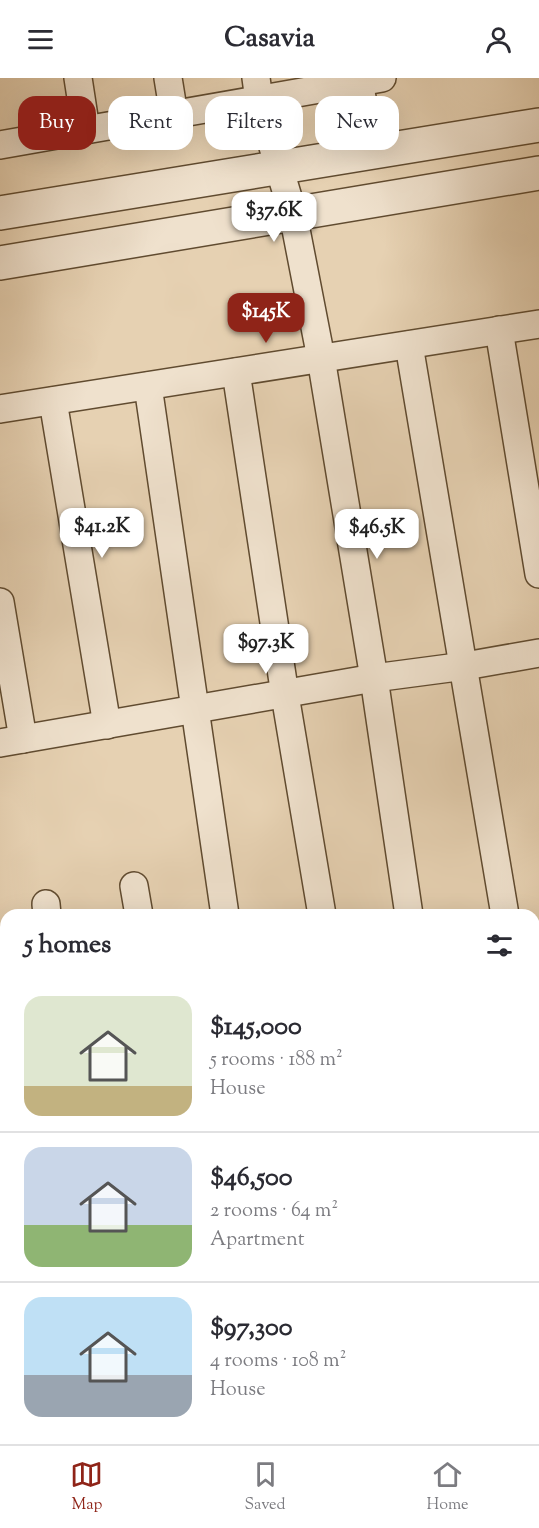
<!DOCTYPE html>
<html lang="en">
<head>
<meta charset="utf-8">
<style>
  body { margin:0; font-family:"Sorts Mill Goudy",serif; background:#f7f7f7; color:#2b2b33; height:100vh; display:flex; flex-direction:column; font-size:22px; white-space:nowrap }
  * { box-sizing:border-box; margin:0 }
  p { font-size:20px; color:#7c7c81 }
  .icon { flex:none; width:33px; height:33px; fill:none; stroke:currentColor; stroke-width:2; stroke-linecap:round; stroke-linejoin:round }
  .map { position:relative; flex:1; overflow:hidden }
  .side { position:absolute; left:0px; top:831px; width:540px; height:536px; display:flex; flex-direction:column; background:#fff; border-radius:18px 18px 0 0; box-shadow:0 6px 24px #0002 }
  .side>* { flex:none }
  .top-card { position:absolute; left:18px; top:18px; width:504px; height:54px; display:flex; gap:12px }
  .price { position:absolute; translate:-50% -51px; padding:0 14px; border-radius:12px; background:#fff; color:#222; font-size:20px; line-height:39px; filter:drop-shadow(0 2px 3px #0008) }
  .price::after { content:''; position:absolute; left:50%; top:36px; width:18px; height:14px; margin-left:-9px; background:inherit; clip-path:polygon(0 0,100% 0,50% 100%) }
  .price.current { background:#8f2418; color:#fff }
  ul { padding:0; list-style:none }
  li { display:flex; align-items:center; gap:18px; height:150px; padding:0 24px }
  li+li { border-top:2px solid #e1e1e2 }
  li span { display:grid; place-items:center; flex:none; width:168px; height:120px; border-radius:18px; color:#555 }
  li>.icon { margin-inline-start:auto }
  span .icon { width:72px; height:72px; fill:#fffc; stroke-width:1 }
  li b { font-size:26px }
  h2 { display:flex; justify-content:space-between; align-items:center; height:72px; padding:0 24px; font-size:26px }
  .pill { padding:0 21px; border-radius:18px; background:#fff; box-shadow:0 6px 24px #0002; font-size:21px; line-height:54px }
  .pill.current { background:#8f2418; color:#fff }
  header { display:flex; justify-content:space-between; align-items:center; height:78px; padding:0 24px; background:#fff; font-size:27px; font-weight:700 }
  .menu { display:flex; justify-content:space-around; align-items:center; height:84px; border-top:2px solid #e1e1e2; background:#fff; font-size:16px; color:#7c7c81 }
  .menu a { display:grid; justify-items:center; gap:3px }
  .menu .current { color:#8f2418 }
  .map>svg:first-child { display:block }
  .lines { fill:none; stroke-linecap:round; stroke-linejoin:round }
  .minor-casing { stroke:#604b30; stroke-width:30 }
  .tertiary-casing { stroke:#604b30; stroke-width:36 }
  .secondary-casing { stroke:#331e05; stroke-width:36 }
  .minor { stroke:#efe1cd; stroke-width:27 }
  .tertiary { stroke:#efe1cd; stroke-width:33 }
  .secondary { stroke:#efe1cd; stroke-width:33 }
</style>
</head>
<body>
<header><svg class="icon" aria-label="menu" viewBox="0 0 24 24"><path d="M4 6h16M4 12h16M4 18h16"/></svg>Casavia<svg class="icon" aria-label="person" viewBox="0 0 24 24"><circle cx="12" cy="8" r="4"/><path d="M4 21q1-7 8-7t8 7"/></svg></header>
<div class="map">
<svg width="539" height="1366" viewBox="0 0 539 1366">
  <rect width="100%" height="100%" fill="#e6d1b2"/>
  <filter id="stains"><feTurbulence type="fractalNoise" baseFrequency=".00333" numOctaves="4"/><feColorMatrix values="0 0 0 0 .2 0 0 0 0 .09 0 0 0 0 .02 0 0 0 .5 -.17"/></filter>
  <radialGradient id="worn" r=".72"><stop offset=".6" stop-color="#630" stop-opacity="0"/><stop offset="1" stop-color="#630" stop-opacity=".3"/></radialGradient>
  <g class="lines">
    <defs>
      <g id="minor">
        <path d="M 78,0 L 86,52"/>
        <path d="M 168,0 L 174,37"/>
        <path d="M 256,0 L 259,22 L 293,136 L 321,280 L 374,600 L 409,837"/>
        <path d="M 358,0 L 373,74"/>
        <path d="M 0,67 L 382,0"/>
        <path d="M 499,252 L 539,496"/>
        <path d="M 409,267 L 505,837"/>
        <path d="M 236,294 L 285,617 L 322,837"/>
        <path d="M 148,308 L 225,837"/>
        <path d="M 53,323 L 107,647"/>
        <path d="M 0,331 L 539,246"/>
        <path d="M 0,524 L 23,661"/>
        <path d="M 0,665 L 374,600 L 465,588 L 539,575"/>
        <path d="M 134,808 L 139,837"/>
        <path d="M 46,826 L 47,837"/>
        <path d="M 534,916 L 539,915"/>
        <path d="M 0,1000 L 6,999"/>
        <path d="M 151,1360 L 152,1366"/>
        <path d="M 443,1360 L 444,1366"/>
      </g>
      <g id="tertiary">
        <path d="M 0,135 L 539,47"/>
        <path d="M 0,185 L 539,95"/>
      </g>
      <g id="secondary">
        <path d="M 534,1189 L 539,1188"/>
        <path d="M 534,1240 L 539,1239"/>
        <path d="M 0,1271 L 6,1270"/>
        <path d="M 0,1328 L 6,1327"/>
      </g>
    </defs>
    <use href="#minor" class="minor-casing"/>
    <use href="#tertiary" class="tertiary-casing"/>
    <use href="#secondary" class="secondary-casing"/>
    <use href="#minor" class="minor"/>
    <use href="#tertiary" class="tertiary"/>
    <use href="#secondary" class="secondary"/>
  </g>
  <rect width="100%" height="100%" filter="url(#stains)"/>
  <rect width="100%" height="100%" fill="url(#worn)"/>
</svg>
<b class="price" style="left:274px;top:165px">$37.6K</b>
<b class="price current" style="left:266px;top:266px">$145K</b>
<b class="price" style="left:102px;top:481px">$41.2K</b>
<b class="price" style="left:377px;top:482px">$46.5K</b>
<b class="price" style="left:266px;top:597px">$97.3K</b>
<div class="top-card">
<a class="pill current">Buy</a>
<a class="pill">Rent</a>
<a class="pill">Filters</a>
<a class="pill">New</a>
</div>
<section class="side">
<h2>5 homes<svg class="icon" aria-label="filters" viewBox="0 0 24 24"><path d="M4 7h16M4 17h16"/><circle cx="9" cy="7" r="2"/><circle cx="15" cy="17" r="2"/></svg></h2>
<ul>
<li><span style="background:linear-gradient(#dfe7d0 75%,#c2b280 0)"><svg class="icon" aria-label="home" viewBox="0 0 24 24"><path d="M3 11l9-7 9 7M6 9v11h12V9"/></svg></span><div><b>$145,000</b><p>5 rooms · 188 m²</p><p>House</p></div></li>
<li><span style="background:linear-gradient(#c9d6e8 65%,#8fb573 0)"><svg class="icon" aria-label="home" viewBox="0 0 24 24"><path d="M3 11l9-7 9 7M6 9v11h12V9"/></svg></span><div><b>$46,500</b><p>2 rooms · 64 m²</p><p>Apartment</p></div></li>
<li><span style="background:linear-gradient(#bfe0f5 65%,#9aa5b1 0)"><svg class="icon" aria-label="home" viewBox="0 0 24 24"><path d="M3 11l9-7 9 7M6 9v11h12V9"/></svg></span><div><b>$97,300</b><p>4 rooms · 108 m²</p><p>House</p></div></li>
</ul>
</section>
</div>
<nav class="menu">
<a class="current"><svg class="icon" aria-label="map" viewBox="0 0 24 24"><path d="M3 6l6-2 6 2 6-2v14l-6 2-6-2-6 2zM9 4v14M15 6v14"/></svg>Map</a>
<a><svg class="icon" aria-label="saved" viewBox="0 0 24 24"><path d="M7 4h10v16l-5-4-5 4z"/></svg>Saved</a>
<a><svg class="icon" aria-label="home" viewBox="0 0 24 24"><path d="M3 11l9-7 9 7M6 9v11h12V9"/></svg>Home</a>
</nav>
</body>
</html>
